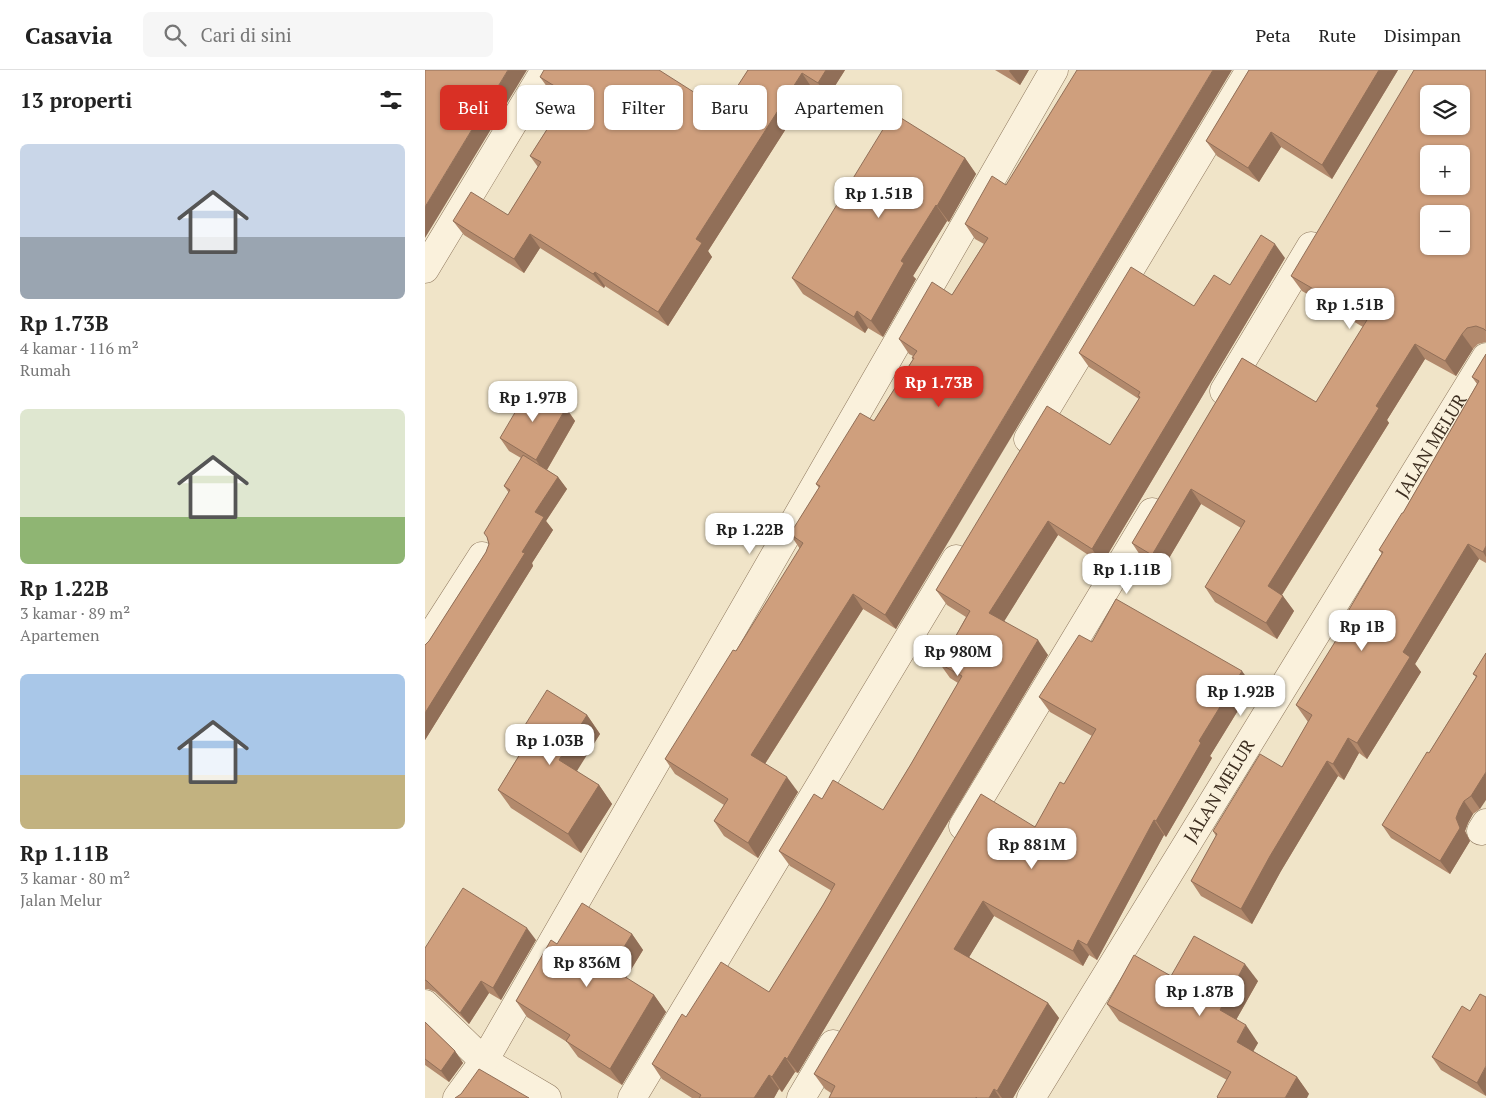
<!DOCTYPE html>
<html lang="id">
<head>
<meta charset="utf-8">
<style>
  body { margin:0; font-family:"PT Serif",serif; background:#f6f6f6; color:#222; height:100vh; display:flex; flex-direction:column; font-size:19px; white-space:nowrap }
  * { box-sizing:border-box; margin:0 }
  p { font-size:16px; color:#767676 }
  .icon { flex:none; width:28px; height:28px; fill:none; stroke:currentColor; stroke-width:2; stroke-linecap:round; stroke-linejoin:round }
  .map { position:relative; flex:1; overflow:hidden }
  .drawer { display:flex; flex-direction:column; background:#fff; width:425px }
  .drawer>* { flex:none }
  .top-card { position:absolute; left:15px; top:15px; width:475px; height:45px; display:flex; gap:10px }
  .tools { position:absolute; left:995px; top:15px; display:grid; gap:10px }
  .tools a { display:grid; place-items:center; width:50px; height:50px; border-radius:8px; background:#fff; box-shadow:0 1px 4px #0004; font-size:25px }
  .price { position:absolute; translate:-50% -42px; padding:0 11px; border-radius:10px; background:#fff; color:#222; font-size:16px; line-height:32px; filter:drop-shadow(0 1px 2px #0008) }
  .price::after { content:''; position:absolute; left:50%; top:30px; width:15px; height:11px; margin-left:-8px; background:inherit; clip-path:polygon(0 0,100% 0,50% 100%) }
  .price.on { background:#d93025; color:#fff }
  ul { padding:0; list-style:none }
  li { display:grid; align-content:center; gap:10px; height:265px; padding:0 20px }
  li span { display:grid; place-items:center; height:155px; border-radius:8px; color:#555 }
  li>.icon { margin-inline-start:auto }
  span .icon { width:90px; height:90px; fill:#fffc; stroke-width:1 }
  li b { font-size:21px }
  h2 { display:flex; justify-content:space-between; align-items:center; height:60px; padding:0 20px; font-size:21px }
  .pill { padding:0 18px; border-radius:8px; background:#fff; box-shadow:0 1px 4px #0004; font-size:18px; line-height:45px }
  .pill.on { background:#d93025; color:#fff }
  header { display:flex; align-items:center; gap:30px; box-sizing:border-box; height:70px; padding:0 25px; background:#fff; border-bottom:1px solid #e0e0e0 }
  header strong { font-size:24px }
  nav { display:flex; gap:28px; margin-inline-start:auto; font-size:18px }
  .search { width:350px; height:45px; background:#f6f6f6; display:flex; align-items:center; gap:12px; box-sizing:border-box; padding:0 18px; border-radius:8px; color:#767676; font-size:19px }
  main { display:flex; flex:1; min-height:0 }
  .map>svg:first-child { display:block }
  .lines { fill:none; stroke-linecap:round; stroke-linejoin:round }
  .street-casing { stroke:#8d765c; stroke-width:29 }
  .street { stroke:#faf1dc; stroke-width:28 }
  .wall { fill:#b2896c }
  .shaded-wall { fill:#916f58 }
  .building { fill:#cf9f7d; stroke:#916f58; fill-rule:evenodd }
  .labels { text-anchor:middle; stroke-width:4.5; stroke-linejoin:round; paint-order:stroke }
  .street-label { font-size:18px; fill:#3d2e20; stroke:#f7eed8 }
</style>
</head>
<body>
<header>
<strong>Casavia</strong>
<div class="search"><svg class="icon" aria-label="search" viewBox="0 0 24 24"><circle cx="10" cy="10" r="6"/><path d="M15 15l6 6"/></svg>Cari di sini</div>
<nav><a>Peta</a><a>Rute</a><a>Disimpan</a></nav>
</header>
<main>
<section class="drawer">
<h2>13 properti<svg class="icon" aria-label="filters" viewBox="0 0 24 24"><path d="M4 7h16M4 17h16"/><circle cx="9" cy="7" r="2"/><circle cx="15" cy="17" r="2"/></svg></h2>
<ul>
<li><span style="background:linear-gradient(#c9d6e8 60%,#9aa5b1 0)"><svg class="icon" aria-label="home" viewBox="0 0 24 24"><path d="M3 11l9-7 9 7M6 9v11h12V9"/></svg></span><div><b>Rp 1.73B</b><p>4 kamar · 116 m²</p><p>Rumah</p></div></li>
<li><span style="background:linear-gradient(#dfe7d0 70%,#8fb573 0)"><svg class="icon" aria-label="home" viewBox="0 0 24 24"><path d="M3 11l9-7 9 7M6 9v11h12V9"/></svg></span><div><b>Rp 1.22B</b><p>3 kamar · 89 m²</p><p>Apartemen</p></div></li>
<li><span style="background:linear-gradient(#a9c7e8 65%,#c2b280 0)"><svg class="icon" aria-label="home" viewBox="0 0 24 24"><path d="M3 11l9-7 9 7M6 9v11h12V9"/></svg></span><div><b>Rp 1.11B</b><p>3 kamar · 80 m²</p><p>Jalan Melur</p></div></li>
</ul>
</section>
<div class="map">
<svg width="1061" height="1028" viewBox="0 0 1061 1028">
  <rect width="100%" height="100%" fill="#f0e4c8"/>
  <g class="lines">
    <defs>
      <g id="street">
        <path d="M 0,199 L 120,0"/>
        <path d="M 799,321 L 886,176"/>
        <path d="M 603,369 L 825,0"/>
        <path d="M 0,575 L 57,486"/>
        <path d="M 538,756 L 727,442"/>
        <path d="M 1056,761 L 1061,753"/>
        <path d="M 0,934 L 59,991 L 122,1028"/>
        <path d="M 32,1028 L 59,991 L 629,0"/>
        <path d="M 207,1028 L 531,489"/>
        <path d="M 376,1028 L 408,974"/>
        <path id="s1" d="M 606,1028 L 1061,287"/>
      </g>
    </defs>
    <use href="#street" class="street-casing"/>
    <use href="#street" class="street"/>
  </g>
  <g class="wall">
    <path d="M 323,0 L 420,0 L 403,27 L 387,18 L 283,181 L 287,187 L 243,256 L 180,216 L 179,218 L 115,178 L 99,203 L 39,165 L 28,151 L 83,145 L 113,97 L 105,86 L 140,31 L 125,21 L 115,7 L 297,40 Z"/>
    <path d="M 570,0 L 604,0 L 595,15 Z"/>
    <path d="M 824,0 L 973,0 L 907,109 L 856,77 L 834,112 L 792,86 L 781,71 Z"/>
    <path d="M 1061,0 L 1061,272 L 1053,274 L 1048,279 L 1031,306 L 1000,289 L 962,350 L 964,353 L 857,525 L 869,541 L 852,569 L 790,532 L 780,517 L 816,458 L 776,434 L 737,500 L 717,488 L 707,473 L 817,288 L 891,332 L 938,257 L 877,221 L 866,206 Z"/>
    <path d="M 540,88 L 551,104 L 524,152 L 522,151 L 488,206 L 491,209 L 458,267 L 443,258 L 440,263 L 378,224 L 367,208 Z"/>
    <path d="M 581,115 L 471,559 L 438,539 L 340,694 L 373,722 L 333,788 L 299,766 L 289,751 L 299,735 L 250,704 L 240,689 L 311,581 L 375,479 L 365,464 L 394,418 L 391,414 L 449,351 L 488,289 L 487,288 L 488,286 L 484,284 L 474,269 L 527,225 L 559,174 L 550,169 L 540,154 Z"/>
    <path d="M 860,188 L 677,494 L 633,465 L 579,551 L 623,585 L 373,1003 L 370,1002 L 357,1022 L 354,1019 L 349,1028 L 267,1028 L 237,1009 L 227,994 L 261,947 L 344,922 L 407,821 L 365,796 L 354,781 L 397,729 L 458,740 L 486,694 L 533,613 L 525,608 L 515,594 L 541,547 L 522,535 L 511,520 L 685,375 L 714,329 L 664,297 L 654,283 L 769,236 L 805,215 Z"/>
    <path d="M 1061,284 L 1061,493 L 1054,489 L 990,594 L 996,602 L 942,689 L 934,683 L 919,710 L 913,706 L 856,801 L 827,854 L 776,826 L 766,811 L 791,766 L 788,761 L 857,697 L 883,652 L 871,635 L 925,548 L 922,543 L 957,484 L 954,480 L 978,443 L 1052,314 L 1047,307 Z"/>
    <path d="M 141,338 L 150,351 L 122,400 L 133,407 L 142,419 L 121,451 L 128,460 L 107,493 L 108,496 L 0,670 L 0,575 L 4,571 L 61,482 L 64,474 L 62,468 L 84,423 L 79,416 L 96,388 L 84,381 L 75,368 Z"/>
    <path d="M 667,572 L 828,616 L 785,686 L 787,688 L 741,767 L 739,765 L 672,890 L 664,885 L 658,896 L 569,846 L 544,887 L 623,933 L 634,948 L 588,1028 L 404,1028 L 406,1023 L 400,1019 L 389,1004 L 610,757 L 639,714 L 667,666 L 625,642 L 614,627 Z"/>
    <path d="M 1061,583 L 1055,739 L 1048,744 L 1043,753 L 1040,761 L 1045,771 L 1025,804 L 966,768 L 957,755 L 1004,683 L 1051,607 L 1048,604 Z"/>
    <path d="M 162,645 L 175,664 L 151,701 L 174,715 L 187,734 L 156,783 L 86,738 L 73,720 L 97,680 L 90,671 Z"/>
    <path d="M 207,864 L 218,880 L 201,908 L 229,925 L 241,942 L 197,1015 L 153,987 L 142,972 L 102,947 L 91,931 L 132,874 Z"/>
    <path d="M 111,870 L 76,930 L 64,923 L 44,954 L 10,922 L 3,919 L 0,919 L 0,878 Z"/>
    <path d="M 746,906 L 833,911 L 811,950 L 833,973 L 828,981 L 872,1007 L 884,1024 L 802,1010 L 694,951 L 682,934 Z"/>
    <path d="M 1045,941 L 1061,1026 L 1016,1000 L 1007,987 Z"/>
    <path d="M 0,952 L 30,981 L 38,993 L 24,1012 L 0,995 Z"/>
  </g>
  <g class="shaded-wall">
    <path d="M 83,0 L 102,0 L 0,168 L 0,137 Z"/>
    <path d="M 401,0 L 420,0 L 403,27 L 393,13 Z"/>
    <path d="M 585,0 L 604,0 L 595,15 L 584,1 Z"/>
    <path d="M 788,0 L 807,0 L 471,559 L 460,545 Z"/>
    <path d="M 954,0 L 973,0 L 907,109 L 897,95 Z"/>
    <path d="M 377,3 L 387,18 L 283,181 L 287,187 L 243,256 L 233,242 L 271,169 Z"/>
    <path d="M 846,62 L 856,77 L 834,112 L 823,98 Z"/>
    <path d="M 540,88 L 551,104 L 524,152 L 512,136 Z"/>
    <path d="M 511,135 L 522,151 L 488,206 L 491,209 L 458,267 L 446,251 L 476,191 Z"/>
    <path d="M 105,164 L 115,178 L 99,203 L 89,189 Z"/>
    <path d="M 850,174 L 860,188 L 677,494 L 667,479 Z"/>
    <path d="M 170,202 L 180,216 L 179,218 L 168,204 Z"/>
    <path d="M 432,241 L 443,258 L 440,263 L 429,247 Z"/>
    <path d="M 1037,264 L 1048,279 L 1031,306 L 1020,291 Z"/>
    <path d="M 990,274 L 1000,289 L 962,350 L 964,353 L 853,531 L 843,516 L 951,336 Z"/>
    <path d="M 141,338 L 150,351 L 120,403 L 111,390 Z"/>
    <path d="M 133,407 L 142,419 L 121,451 L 128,460 L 107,493 L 108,496 L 0,670 L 0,643 L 110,442 Z"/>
    <path d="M 766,419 L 776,434 L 737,500 L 727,485 Z"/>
    <path d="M 623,451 L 633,465 L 575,558 L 564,543 Z"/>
    <path d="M 1043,474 L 1054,489 L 990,594 L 996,602 L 942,689 L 932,673 L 978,582 Z"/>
    <path d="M 1061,476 L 1061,487 L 1058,482 Z"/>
    <path d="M 428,524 L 438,539 L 336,700 L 326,685 Z"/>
    <path d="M 858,526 L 869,541 L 852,569 L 841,553 Z"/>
    <path d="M 613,570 L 623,585 L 373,1003 L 362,989 Z"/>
    <path d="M 817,601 L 828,616 L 785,686 L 787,688 L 741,767 L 731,751 L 774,671 Z"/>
    <path d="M 162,645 L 175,664 L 147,709 L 134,690 Z"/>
    <path d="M 923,668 L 934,683 L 919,710 L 908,694 Z"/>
    <path d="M 902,691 L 913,706 L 856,801 L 827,854 L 816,839 L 845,786 Z"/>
    <path d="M 1061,702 L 1061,730 L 1055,739 L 1046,726 Z"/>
    <path d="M 362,707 L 373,722 L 333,788 L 323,773 Z"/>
    <path d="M 174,715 L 187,734 L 156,783 L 143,764 Z"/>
    <path d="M 1039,731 L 1048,744 L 1043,753 L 1040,761 L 1045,771 L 1025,804 L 1015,791 L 1034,740 Z"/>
    <path d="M 729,750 L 739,765 L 672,890 L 662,875 Z"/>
    <path d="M 558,831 L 569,846 L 540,894 L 529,879 Z"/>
    <path d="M 102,858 L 111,870 L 76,930 L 68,918 Z"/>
    <path d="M 207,864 L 218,880 L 197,914 L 186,898 Z"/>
    <path d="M 653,870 L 664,885 L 658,896 L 648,881 Z"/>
    <path d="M 820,894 L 833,911 L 807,957 L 795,940 Z"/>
    <path d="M 56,911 L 64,923 L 44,954 L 35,943 Z"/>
    <path d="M 229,925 L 241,942 L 197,1015 L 185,999 Z"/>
    <path d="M 623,933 L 634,948 L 588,1028 L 577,1028 L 572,1021 Z"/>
    <path d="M 821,955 L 833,973 L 824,989 L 812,972 Z"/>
    <path d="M 30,981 L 38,993 L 24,1012 L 16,1001 Z"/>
    <path d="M 360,987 L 370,1002 L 357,1022 L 347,1007 Z"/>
    <path d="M 1061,996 L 1061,1026 L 1052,1013 Z"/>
    <path d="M 344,1005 L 354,1019 L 349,1028 L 329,1028 Z"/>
    <path d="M 872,1007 L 884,1024 L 882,1028 L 860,1028 Z"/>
    <path d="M 569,1019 L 575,1028 L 564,1028 Z"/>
  </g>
  <g class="building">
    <path d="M 0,0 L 83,0 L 0,137 Z"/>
    <path d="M 119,0 L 234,0 L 297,40 L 323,0 L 401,0 L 393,13 L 377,3 L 271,169 L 277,173 L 233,242 L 170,202 L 168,204 L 105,164 L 89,189 L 28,151 L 46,122 L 83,145 L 116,92 L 105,86 L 144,25 L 115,7 Z"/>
    <path d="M 652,0 L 788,0 L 460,545 L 428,524 L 326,685 L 362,707 L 323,773 L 289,751 L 303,729 L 240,689 L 308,580 L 311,581 L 378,473 L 365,464 L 395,416 L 391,414 L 435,343 L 449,351 L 489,288 L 487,288 L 492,281 L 474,269 L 507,212 L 527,225 L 563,168 L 540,154 L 567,106 L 581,115 Z"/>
    <path d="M 824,0 L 954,0 L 897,95 L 846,62 L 823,98 L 781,71 Z"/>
    <path d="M 989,0 L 1061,0 L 1061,261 L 1059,259 L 1051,256 L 1042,258 L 1037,264 L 1020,291 L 990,274 L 951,336 L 954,338 L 843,516 L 858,526 L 841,553 L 780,517 L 820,451 L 766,419 L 727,485 L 707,473 L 817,288 L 891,332 L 942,250 L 866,206 ZM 1004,24 L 1036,24 L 1036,56 L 1004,56 ZM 1004,84 L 1036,84 L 1036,116 L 1004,116 ZM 1004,144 L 1036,144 L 1036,176 L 1004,176 Z"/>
    <path d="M 468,43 L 540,88 L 512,136 L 511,135 L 476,191 L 479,193 L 446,251 L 432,241 L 429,247 L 367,208 Z"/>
    <path d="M 836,165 L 850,174 L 667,479 L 623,451 L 564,543 L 613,570 L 362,989 L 360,987 L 347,1007 L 344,1005 L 329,1028 L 274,1028 L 276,1025 L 227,994 L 257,944 L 261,947 L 296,892 L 344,922 L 398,835 L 410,814 L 354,781 L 389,724 L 397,729 L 408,710 L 458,740 L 486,694 L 537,606 L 515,594 L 545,541 L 511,520 L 622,336 L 685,375 L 715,327 L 713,326 L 715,322 L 654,283 L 706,197 L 769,236 L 789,205 L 805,215 Z"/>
    <path d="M 1061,284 L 1061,476 L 1058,482 L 1043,474 L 978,582 L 985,587 L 932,673 L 923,668 L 908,694 L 902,691 L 845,786 L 816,839 L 766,811 L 792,764 L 788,761 L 835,684 L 857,697 L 887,645 L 871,635 L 926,546 L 922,543 L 958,482 L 954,480 L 977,443 L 978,443 L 1054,311 L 1047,307 Z"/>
    <path d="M 105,317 L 141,338 L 111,390 L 75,368 Z"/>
    <path d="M 98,385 L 133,407 L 110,442 L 119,447 L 97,482 L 100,483 L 0,643 L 0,575 L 4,571 L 61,482 L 64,474 L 62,467 L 59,463 L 85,420 L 79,416 Z"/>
    <path d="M 691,529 L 817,601 L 774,671 L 776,673 L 731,751 L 729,750 L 662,875 L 653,870 L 648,881 L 558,831 L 529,879 L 623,933 L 572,1021 L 569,1019 L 564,1028 L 552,1028 L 551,1027 L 551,1028 L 404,1028 L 410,1016 L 389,1004 L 556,724 L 610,757 L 635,712 L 639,714 L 671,659 L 614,627 L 654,565 L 667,572 Z"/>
    <path d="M 1061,583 L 1061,702 L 1046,726 L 1039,731 L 1034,740 L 1031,748 L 1035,758 L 1015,791 L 957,755 L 1002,682 L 1004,683 L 1052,606 L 1048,604 Z"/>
    <path d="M 122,620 L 162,645 L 134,690 L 174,715 L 143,764 L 73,720 L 100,676 L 90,671 Z"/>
    <path d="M 38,818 L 102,858 L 68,918 L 56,911 L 35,943 L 2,911 L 0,910 L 0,878 Z"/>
    <path d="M 157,833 L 207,864 L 186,898 L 229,925 L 185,999 L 141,971 L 145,965 L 91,931 L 126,870 L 132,874 Z"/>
    <path d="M 769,866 L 820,894 L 795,940 L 821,955 L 812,972 L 872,1007 L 860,1028 L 793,1028 L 792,1027 L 806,1002 L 682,934 L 709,885 L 746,906 Z"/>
    <path d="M 1055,924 L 1061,927 L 1061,996 L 1052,1013 L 1007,987 L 1037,936 L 1045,941 Z"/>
    <path d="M 0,952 L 30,981 L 16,1001 L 0,989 Z"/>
    <path d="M 54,999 L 104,1028 L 30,1028 L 36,1024 Z"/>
  </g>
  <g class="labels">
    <g class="street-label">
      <text dy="6" stroke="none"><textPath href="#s1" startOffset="765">JALAN MELUR</textPath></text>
      <text dy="6" stroke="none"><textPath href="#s1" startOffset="360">JALAN MELUR</textPath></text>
    </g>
  </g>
</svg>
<div class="tools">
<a><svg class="icon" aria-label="layers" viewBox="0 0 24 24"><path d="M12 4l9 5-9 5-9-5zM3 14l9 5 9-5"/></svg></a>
<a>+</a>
<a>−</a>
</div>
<b class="price" style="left:454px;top:149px">Rp 1.51B</b>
<b class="price" style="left:925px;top:260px">Rp 1.51B</b>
<b class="price on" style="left:514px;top:338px">Rp 1.73B</b>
<b class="price" style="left:108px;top:353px">Rp 1.97B</b>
<b class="price" style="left:325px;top:485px">Rp 1.22B</b>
<b class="price" style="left:702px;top:525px">Rp 1.11B</b>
<b class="price" style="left:937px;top:582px">Rp 1B</b>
<b class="price" style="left:533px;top:607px">Rp 980M</b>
<b class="price" style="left:816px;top:647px">Rp 1.92B</b>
<b class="price" style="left:125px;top:696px">Rp 1.03B</b>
<b class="price" style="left:607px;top:800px">Rp 881M</b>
<b class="price" style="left:162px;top:918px">Rp 836M</b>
<b class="price" style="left:775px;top:947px">Rp 1.87B</b>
<div class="top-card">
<a class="pill on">Beli</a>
<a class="pill">Sewa</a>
<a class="pill">Filter</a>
<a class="pill">Baru</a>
<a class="pill">Apartemen</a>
</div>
</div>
</main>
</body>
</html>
